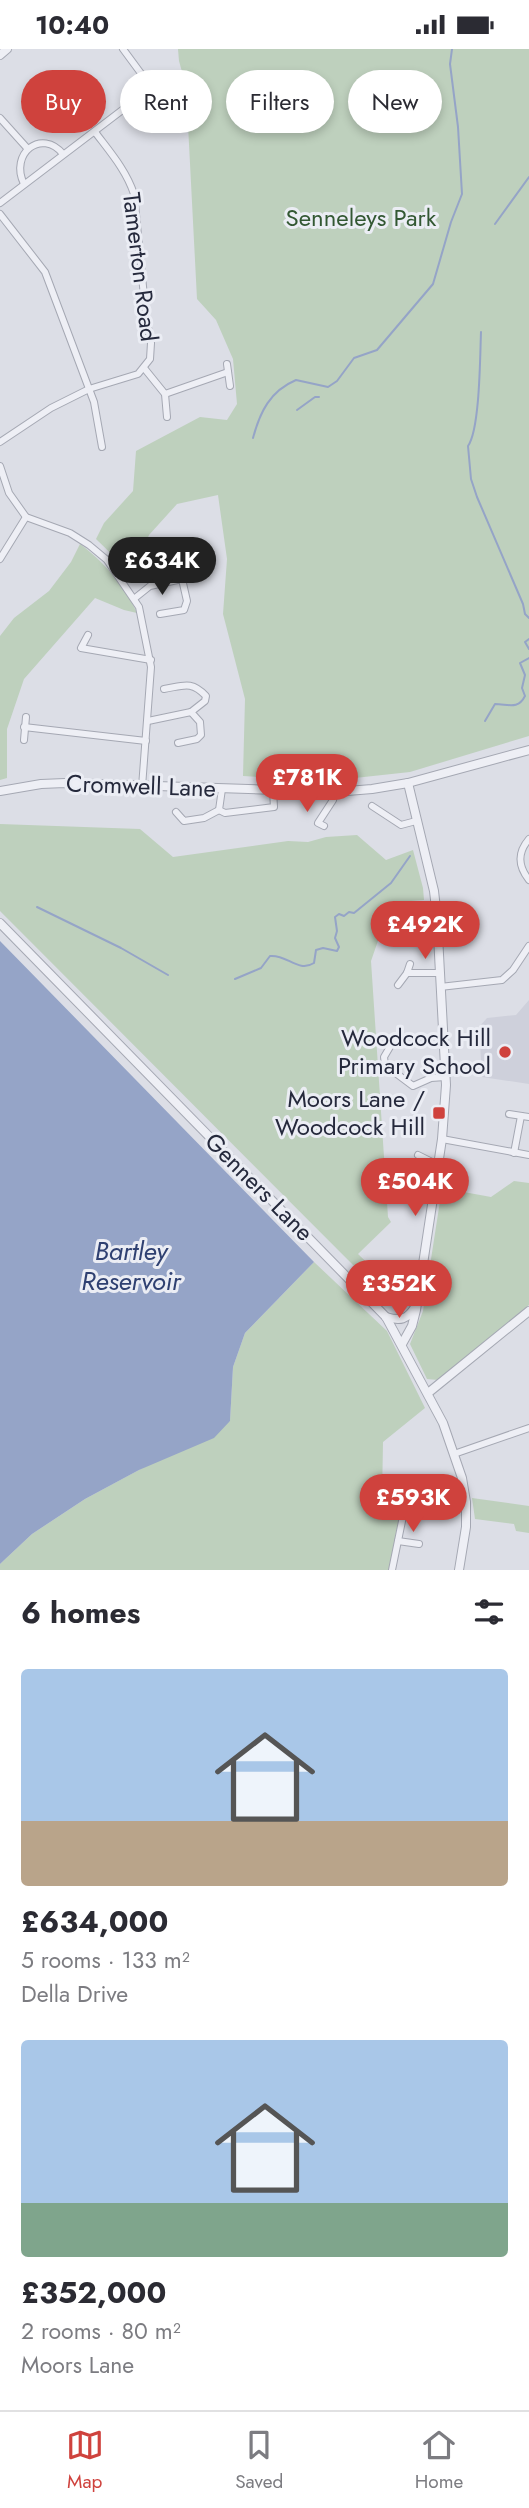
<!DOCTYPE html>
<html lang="en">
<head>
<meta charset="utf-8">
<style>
  body { margin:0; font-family:Jost,sans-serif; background:#f2f2f3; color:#2b2b33; height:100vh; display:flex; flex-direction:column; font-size:26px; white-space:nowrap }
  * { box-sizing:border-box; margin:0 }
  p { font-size:23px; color:#7c7c81 }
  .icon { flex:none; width:38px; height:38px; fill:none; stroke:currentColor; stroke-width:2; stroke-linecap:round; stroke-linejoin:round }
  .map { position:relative; height:1521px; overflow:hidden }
  .drawer { display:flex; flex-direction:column; background:#fff; flex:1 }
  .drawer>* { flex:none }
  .guide { position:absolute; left:21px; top:21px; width:488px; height:63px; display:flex; gap:14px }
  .price { position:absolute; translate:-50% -60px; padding:0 16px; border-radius:24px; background:#cf423d; color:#fff; font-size:23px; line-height:46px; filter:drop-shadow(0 2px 4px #0008) }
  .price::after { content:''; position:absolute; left:50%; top:42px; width:21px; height:16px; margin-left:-10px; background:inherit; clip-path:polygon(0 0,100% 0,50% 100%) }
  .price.selected { background:#222; color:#fff }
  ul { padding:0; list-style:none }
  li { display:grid; align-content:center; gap:14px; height:371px; padding:0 21px }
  li span { display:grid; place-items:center; height:217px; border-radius:7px; color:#555 }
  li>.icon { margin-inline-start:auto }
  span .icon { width:126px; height:126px; fill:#fffc; stroke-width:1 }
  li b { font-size:30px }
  h2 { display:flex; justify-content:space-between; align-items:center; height:84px; padding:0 21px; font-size:30px }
  .chip { padding:0 24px; border-radius:32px; background:#fff; box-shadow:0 4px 10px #0003; font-size:24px; line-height:63px }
  .chip.selected { background:#cf423d; color:#fff }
  .status { display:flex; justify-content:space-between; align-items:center; height:49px; padding:0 35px; background:#fff; direction:ltr }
  .status svg { height:19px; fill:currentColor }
  .tab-bar { display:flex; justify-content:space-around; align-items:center; height:98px; border-top:2px solid #e1e1e2; background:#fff; font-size:19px; color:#7c7c81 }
  .tab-bar a { display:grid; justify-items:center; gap:4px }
  .tab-bar .selected { color:#cf423d }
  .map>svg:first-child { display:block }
  .built { fill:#ced0db }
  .green { fill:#bed0bd }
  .water { fill:#95a4c7 }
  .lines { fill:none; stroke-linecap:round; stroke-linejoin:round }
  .stream { stroke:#95a4c7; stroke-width:2 }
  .minor-casing { stroke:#a5a8b3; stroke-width:8 }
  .tertiary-casing { stroke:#a5a8b3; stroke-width:10 }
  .minor { stroke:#eeeff5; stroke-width:6 }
  .tertiary { stroke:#eeeff5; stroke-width:8 }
  .poi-dot { fill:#cf423d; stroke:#ebedf4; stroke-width:2.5 }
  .labels { text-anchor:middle; stroke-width:6; stroke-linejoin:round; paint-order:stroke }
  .park-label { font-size:24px; fill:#335833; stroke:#ebedf4 }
  .street-label { font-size:24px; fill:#25293c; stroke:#ebedf4 }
  .poi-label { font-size:24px; fill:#25293c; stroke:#ebedf4; text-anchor:end }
  .water-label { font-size:26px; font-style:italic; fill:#2f4071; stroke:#ebedf4 }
</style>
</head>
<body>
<div class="status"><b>10:40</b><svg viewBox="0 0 49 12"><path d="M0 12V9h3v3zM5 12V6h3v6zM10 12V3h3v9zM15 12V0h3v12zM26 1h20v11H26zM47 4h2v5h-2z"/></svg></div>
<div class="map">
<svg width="529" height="1521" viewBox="0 0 529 1521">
  <rect width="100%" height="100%" fill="#dcdee6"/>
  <path class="built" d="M 529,951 L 529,1035 L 482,1028 L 479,978 L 487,969 L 516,966 Z"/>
  <g class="green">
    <path d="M 178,0 L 529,0 L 529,687 L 410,723 L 327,732 L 243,727 L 245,650 L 223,565 L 227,510 L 218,446 L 177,455 L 149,486 L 133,526 L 96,490 L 104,474 L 133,442 L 136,402 L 200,368 L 227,371 L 237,355 L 233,310 L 216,271 L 197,250 L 186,37 L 179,12 Z"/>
    <path d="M 80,495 C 103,512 126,538 137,564 L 124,561 L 95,549 L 24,630 L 7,680 L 7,729 L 0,731 L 0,587 L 14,569 L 49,542 L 71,513 Z"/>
    <path d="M 0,775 L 140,780 L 173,808 L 288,792 L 308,793 L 326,788 L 357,786 L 386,811 L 413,801 L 423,839 L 424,851 L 411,852 L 388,863 L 371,912 L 388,1168 L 391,1173 L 358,1205 L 406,1251 L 396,1256 L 384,1247 L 0,862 Z"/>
    <path d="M 514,1132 L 529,1134 L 529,1256 L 438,1331 L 427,1330 L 410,1295 L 423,1262 L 442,1139 L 491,1148 Z"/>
    <path d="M 314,1213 L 387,1282 L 425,1359 L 383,1393 L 382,1450 L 402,1454 L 389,1521 L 0,1521 L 0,1515 L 32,1485 L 85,1450 L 230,1372 L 233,1318 L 245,1284 Z"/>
    <path d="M 472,1449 L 529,1457 L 529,1484 L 516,1482 L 514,1475 L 475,1470 Z"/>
  </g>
  <path class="water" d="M 0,892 L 314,1213 L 245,1284 L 233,1318 L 230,1372 L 214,1389 L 139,1421 L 85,1450 L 32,1485 L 0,1515 Z"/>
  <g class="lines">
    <g class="stream">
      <path d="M 495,175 L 529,128"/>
      <path d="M 481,283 C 480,307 480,380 468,397 L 471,430 L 477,448 L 523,555 L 525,565 L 529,569"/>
      <path d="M 297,361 L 315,348 L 319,348"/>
      <path d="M 253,389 C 260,363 270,342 296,331 L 328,338 L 337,332 L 354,309 L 377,301 L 433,235 L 451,173 L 462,145 L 458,78 L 450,15 L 452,0"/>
      <path d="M 529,590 L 525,593 L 529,600"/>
      <path d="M 485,672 L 495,655 C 508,655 518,661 525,647 L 522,639 L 525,626 L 520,614 L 529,609"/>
      <path d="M 37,858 L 121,899 L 168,926"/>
      <path d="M 235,930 L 261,919 L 270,907 C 287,905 298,924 314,914 L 316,901 L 323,899 L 337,902 L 339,898 L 335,889 L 337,882 L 335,868 L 339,865 L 344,867 L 349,863 L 354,864 L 391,834 L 410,807"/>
    </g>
    <defs>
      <g id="minor">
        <path d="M 123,0 L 151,38"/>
        <path d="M 0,69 L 27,99"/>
        <path d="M 24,135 C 9,104 42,79 63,105"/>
        <path d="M 0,154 L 167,27"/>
        <path d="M 0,165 L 45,223 L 94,353 L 102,398"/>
        <path d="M 227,315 L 230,337"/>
        <path d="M 144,319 L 165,345 L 167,368"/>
        <path d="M 165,345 L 228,323"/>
        <path d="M 0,393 L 51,359 L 89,340 L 138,325 L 150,310 L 151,294 L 146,268 L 134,145 C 126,121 110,103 95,83"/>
        <path d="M 0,417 L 9,444 L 26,468 L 70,484 L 89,496 L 107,511 L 139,558 L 151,618 L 142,738"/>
        <path d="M 154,507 C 172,504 185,498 198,514 L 182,530 L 187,552 L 184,561 L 160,565"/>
        <path d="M 0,510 L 26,468"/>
        <path d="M 135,549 L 150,537 L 182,530"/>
        <path d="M 88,586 L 81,599 L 151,611"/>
        <path d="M 164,640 C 183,637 191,631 206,647 L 205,652 L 191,663 L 200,673 L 201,686 L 197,690 L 178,694"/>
        <path d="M 148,672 L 191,663"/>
        <path d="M 24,678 L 146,692"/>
        <path d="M 24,691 L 26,668"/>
        <path d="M 222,740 L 219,761 L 225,764 L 274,758 L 273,742"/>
        <path d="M 372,757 L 401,776 L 416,772"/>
        <path d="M 176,763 L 184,772 L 204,769 L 219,761"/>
        <path d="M 324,777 L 318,774 L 333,751 L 335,743"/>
        <path d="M 529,790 C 517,804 518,817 529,831"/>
        <path d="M 407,924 L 440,924"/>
        <path d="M 398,936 L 407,924 L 410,915"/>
        <path d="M 440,938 L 502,931 L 513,921 L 529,897"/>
        <path d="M 394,991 L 384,1008 L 385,1016 L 413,1037 L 431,1029 L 445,1028"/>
        <path d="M 509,1065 L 529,1068"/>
        <path d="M 442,1090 L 529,1106"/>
        <path d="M 514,1104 L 521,1067"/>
        <path d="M 418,1106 L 438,1116"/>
        <path d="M 454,1405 L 529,1379"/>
        <path d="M 406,1455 L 425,1459"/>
        <path d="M 398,1492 L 419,1495"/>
        <path d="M 392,1521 L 408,1443"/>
      </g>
      <g id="tertiary">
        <path d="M 0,6 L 7,0"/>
        <path d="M 0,742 L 41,735 L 65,734 L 335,743 L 372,740 L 408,734 L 529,701"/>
        <path d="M 0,874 L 386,1268 L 443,1374 L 462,1429 L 466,1453 L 466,1478 L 459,1521"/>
        <path d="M 386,1268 C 400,1272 407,1271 415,1258"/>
        <path d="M 402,1295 L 412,1277 L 416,1261 L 442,1090 L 446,1036 L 437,868 L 434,842 L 408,734"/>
        <path d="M 428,1344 L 529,1262"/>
      </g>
    </defs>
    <use href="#minor" class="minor-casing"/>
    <use href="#tertiary" class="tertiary-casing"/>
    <use href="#minor" class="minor"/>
    <use href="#tertiary" class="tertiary"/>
  </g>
  <g class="poi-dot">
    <circle cx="505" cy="1003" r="7"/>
    <rect x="432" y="1057" width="14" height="14" rx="3.5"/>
  </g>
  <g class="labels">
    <g class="park-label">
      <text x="361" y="177">Senneleys Park</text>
    </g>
    <g class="street-label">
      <text transform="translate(140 218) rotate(83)" y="8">Tamerton Road</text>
      <text transform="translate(141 737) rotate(2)" y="8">Cromwell Lane</text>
      <text transform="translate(259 1138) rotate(45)" y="8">Genners Lane</text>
    </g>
    <g class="poi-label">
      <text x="491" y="997">Woodcock Hill<tspan x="491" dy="28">Primary School</tspan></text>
      <text x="425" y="1058">Moors Lane /<tspan x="425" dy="28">Woodcock Hill</tspan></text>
    </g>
    <g class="water-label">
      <text x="131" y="1211">Bartley<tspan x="131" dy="30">Reservoir</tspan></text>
    </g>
  </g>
</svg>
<b class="price selected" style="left:162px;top:548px">£634K</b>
<b class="price" style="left:307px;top:765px">£781K</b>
<b class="price" style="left:425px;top:912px">£492K</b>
<b class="price" style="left:415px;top:1169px">£504K</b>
<b class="price" style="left:399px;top:1271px">£352K</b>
<b class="price" style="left:413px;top:1485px">£593K</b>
<div class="guide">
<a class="chip selected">Buy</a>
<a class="chip">Rent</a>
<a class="chip">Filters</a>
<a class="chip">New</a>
</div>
</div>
<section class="drawer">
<h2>6 homes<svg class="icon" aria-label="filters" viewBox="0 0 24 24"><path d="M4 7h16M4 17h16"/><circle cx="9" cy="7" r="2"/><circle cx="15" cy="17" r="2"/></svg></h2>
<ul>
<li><span style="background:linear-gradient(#a9c7e8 70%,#b9a48a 0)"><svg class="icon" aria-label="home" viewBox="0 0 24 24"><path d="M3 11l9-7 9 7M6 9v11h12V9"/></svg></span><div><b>£634,000</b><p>5 rooms · 133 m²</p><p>Della Drive</p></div></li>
<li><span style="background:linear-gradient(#a9c7e8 75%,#7fa58c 0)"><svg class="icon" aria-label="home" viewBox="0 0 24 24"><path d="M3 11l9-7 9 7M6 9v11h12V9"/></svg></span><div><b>£352,000</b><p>2 rooms · 80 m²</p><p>Moors Lane</p></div></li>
</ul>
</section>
<nav class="tab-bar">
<a class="selected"><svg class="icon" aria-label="map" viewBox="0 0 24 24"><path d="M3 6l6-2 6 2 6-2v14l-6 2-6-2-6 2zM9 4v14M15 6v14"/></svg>Map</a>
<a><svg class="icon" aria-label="saved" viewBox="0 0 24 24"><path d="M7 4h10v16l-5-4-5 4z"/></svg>Saved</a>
<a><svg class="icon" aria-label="home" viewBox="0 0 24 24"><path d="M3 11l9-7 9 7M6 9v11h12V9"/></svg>Home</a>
</nav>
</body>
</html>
